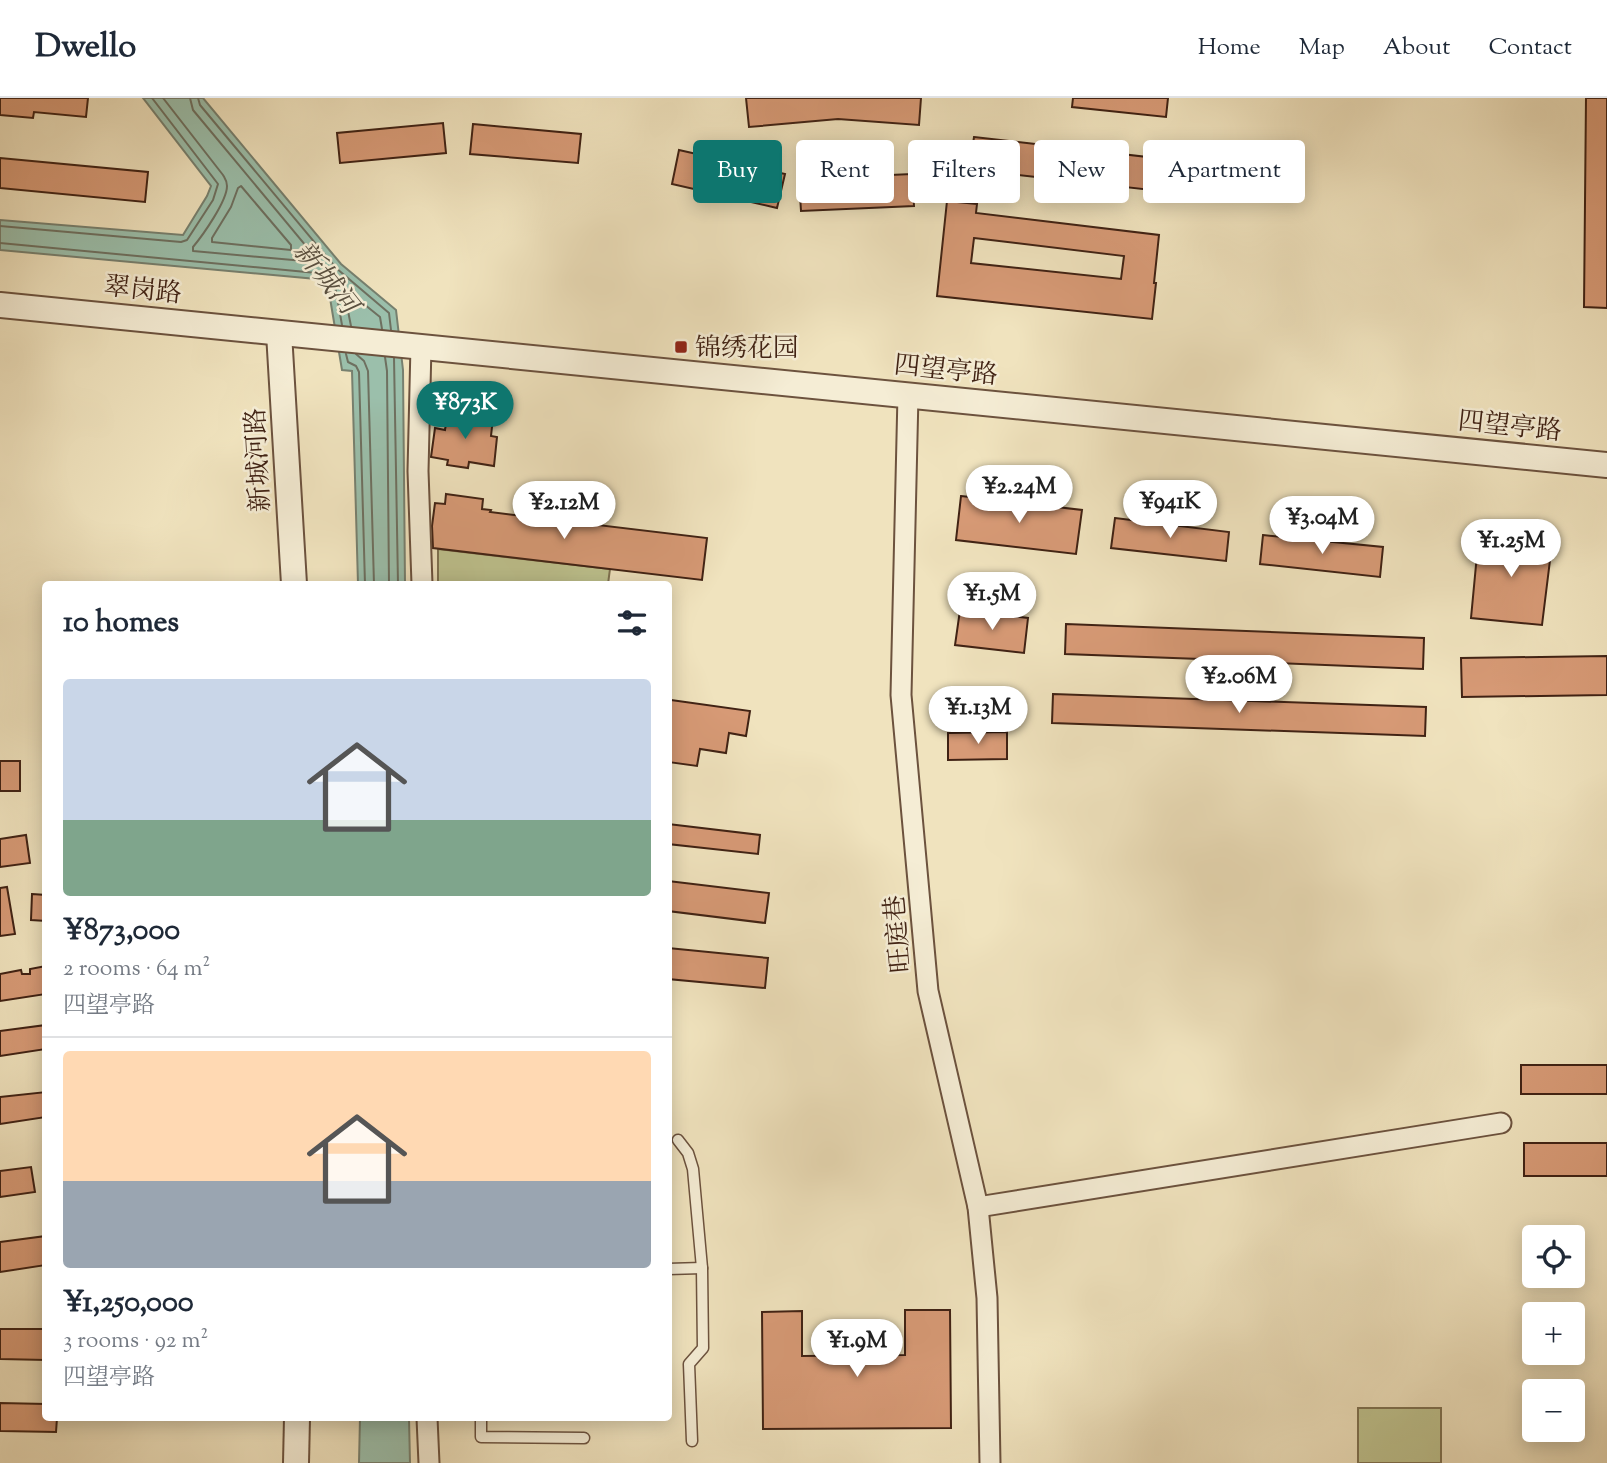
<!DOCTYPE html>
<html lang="en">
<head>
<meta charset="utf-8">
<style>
  body { margin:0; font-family:"Sorts Mill Goudy","Noto Serif SC",serif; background:#f6f6f7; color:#1f2937; height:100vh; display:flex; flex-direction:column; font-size:26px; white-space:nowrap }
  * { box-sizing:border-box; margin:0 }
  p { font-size:23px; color:#747a83 }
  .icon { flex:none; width:38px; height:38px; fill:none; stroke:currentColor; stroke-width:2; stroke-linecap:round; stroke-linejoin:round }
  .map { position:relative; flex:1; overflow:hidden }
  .drawer { position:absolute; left:42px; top:483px; width:630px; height:840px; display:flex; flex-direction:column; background:#fff; border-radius:7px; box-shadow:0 4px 18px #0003 }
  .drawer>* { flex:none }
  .top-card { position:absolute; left:693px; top:42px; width:665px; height:63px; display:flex; gap:14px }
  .fabs { position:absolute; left:1522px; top:1127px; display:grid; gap:14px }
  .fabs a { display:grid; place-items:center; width:63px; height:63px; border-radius:7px; background:#fff; box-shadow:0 4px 18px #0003; font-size:35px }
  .price { position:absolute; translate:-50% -60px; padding:0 16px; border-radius:24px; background:#fff; color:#222; font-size:23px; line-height:46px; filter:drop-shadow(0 2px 4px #0008) }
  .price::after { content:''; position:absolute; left:50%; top:42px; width:21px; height:16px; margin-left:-10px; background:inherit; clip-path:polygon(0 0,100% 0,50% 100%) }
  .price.on { background:#0f766e; color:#fff }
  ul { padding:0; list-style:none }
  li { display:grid; align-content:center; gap:14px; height:371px; padding:0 21px }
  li+li { border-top:2px solid #e0e1e3 }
  li span { display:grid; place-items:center; height:217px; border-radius:7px; color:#555 }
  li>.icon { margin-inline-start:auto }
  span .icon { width:126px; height:126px; fill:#fffc; stroke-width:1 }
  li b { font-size:30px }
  h2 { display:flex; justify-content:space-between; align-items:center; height:84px; padding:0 21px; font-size:30px }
  .tag { padding:0 24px; border-radius:7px; background:#fff; box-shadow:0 4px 18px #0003; font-size:24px; line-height:63px }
  .tag.on { background:#0f766e; color:#fff }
  header { display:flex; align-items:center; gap:42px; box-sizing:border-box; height:98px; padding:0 35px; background:#fff; border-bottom:2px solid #e0e1e3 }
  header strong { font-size:33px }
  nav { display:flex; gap:38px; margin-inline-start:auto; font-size:24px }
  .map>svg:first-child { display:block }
  .green { fill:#bec28e; stroke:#7f7251; stroke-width:2 }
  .water { fill:#9bbfab; stroke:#77806f; stroke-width:2 }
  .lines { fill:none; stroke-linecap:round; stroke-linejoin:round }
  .shore { stroke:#6e7060; stroke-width:2 }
  .building { fill:#d79a76; stroke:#402214; stroke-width:2; fill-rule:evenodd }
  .service-casing { stroke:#6c523e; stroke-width:13 }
  .minor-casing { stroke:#6c523e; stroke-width:23 }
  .tertiary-casing { stroke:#6c523e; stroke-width:28 }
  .service { stroke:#f5edd5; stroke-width:10 }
  .minor { stroke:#f5edd5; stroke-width:19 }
  .tertiary { stroke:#f5edd5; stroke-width:24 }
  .poi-dot { fill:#8f2418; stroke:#f5edd5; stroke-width:2.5 }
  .labels { text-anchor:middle; stroke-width:5; stroke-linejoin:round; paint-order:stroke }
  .street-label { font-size:26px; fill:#402214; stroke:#f5edd5 }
  .poi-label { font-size:26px; fill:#402214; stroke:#f5edd5; text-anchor:start }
  .water-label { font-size:28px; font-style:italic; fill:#5b5141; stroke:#f5edd5 }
</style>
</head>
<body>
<header>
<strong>Dwello</strong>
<nav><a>Home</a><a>Map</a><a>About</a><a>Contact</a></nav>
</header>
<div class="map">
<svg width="1607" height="1365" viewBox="0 0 1607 1365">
  <rect width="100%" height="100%" fill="#f0e3be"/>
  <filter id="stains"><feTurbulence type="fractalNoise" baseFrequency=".00286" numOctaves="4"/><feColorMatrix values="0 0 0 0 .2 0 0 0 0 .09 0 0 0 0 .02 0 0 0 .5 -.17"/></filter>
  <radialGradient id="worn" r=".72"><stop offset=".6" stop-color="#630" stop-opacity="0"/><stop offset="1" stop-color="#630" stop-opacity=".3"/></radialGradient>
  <g class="green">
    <path d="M 438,451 L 610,471 L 608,486 L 438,486 Z"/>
    <rect x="1358" y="1310" width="83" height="55"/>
  </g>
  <g class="water">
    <path d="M 143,0 L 203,0 L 341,166 L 396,212 L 403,272 L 405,486 L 358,486 L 352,273 L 342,272 L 327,182 L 0,152 L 0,122 L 183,137 L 207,98 L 211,88 Z"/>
    <path d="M 360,1320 L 409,1320 L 410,1365 L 359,1365 Z"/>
  </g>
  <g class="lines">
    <g class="shore">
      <path d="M 163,0 L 223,77 C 226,82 227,83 227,88 C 227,103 203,137 193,149 L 193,153 L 315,164 L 316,160 L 193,12 L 190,0"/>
      <path d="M 198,0 L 200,7 L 336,170 L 389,215 L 391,232"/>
      <path d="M 241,88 L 291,147 L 291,152 L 212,144 L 212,140 L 231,109 L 238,90 Z"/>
      <path d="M 0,128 L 181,144 L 187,142 L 213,102 L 218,86 L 152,0"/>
      <path d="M 0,145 L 327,176 L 332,178 L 334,182 L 342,227"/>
      <path d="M 351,228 L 345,198 L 349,194 L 380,219 L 382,231"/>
      <path d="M 346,256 L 348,264 L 356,268 L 359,274 L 365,486"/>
      <path d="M 356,256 L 364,263 L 368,273 L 374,486"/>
      <path d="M 385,259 L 387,273 L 389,486"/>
      <path d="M 394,260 L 398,486"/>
    </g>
  </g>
  <g class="building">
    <path d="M 0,0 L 88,0 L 86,19 L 34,14 L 33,20 L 0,17 Z"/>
    <path d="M 746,0 L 921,0 L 919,27 L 838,21 L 749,29 Z"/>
    <path d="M 1073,0 L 1168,0 L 1166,19 L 1072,9 Z"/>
    <path d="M 1586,0 L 1607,0 L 1607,210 L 1584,209 Z"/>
    <path d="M 443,25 L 446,55 L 340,65 L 337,35 Z"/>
    <path d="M 473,26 L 581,36 L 578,65 L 470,56 Z"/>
    <path d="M 974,39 L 1164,61 L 1160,93 L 974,72 L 973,80 L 948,77 L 951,44 L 973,46 Z"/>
    <path d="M 679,52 L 785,76 L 777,110 L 672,86 Z"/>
    <path d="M 0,60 L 148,74 L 145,104 L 0,90 Z"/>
    <path d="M 912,76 L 914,108 L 801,113 L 799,81 Z"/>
    <path d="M 947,103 L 977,106 L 976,115 L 1159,137 L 1154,185 L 1156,185 L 1152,221 L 937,198 ZM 974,140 L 1124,158 L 1121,181 L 971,165 Z"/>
    <path d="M 448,314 L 493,320 L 491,338 L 497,339 L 494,368 L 469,364 L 468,370 L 447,367 L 448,362 L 431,359 L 435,330 L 445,332 Z"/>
    <path d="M 446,396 L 483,401 L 482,411 L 491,412 L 490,414 L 707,440 L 702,482 L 433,450 L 432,428 L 435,405 L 445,406 Z"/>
    <path d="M 961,398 L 1082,412 L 1076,456 L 956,442 Z"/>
    <path d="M 1115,420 L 1229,434 L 1226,463 L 1111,450 Z"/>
    <path d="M 1493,434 L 1545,439 L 1543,453 L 1551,454 L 1542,527 L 1471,520 L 1478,446 L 1492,448 Z"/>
    <path d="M 1263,437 L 1383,449 L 1380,479 L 1260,466 Z"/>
    <path d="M 960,512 L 1028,520 L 1024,555 L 955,547 Z"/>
    <path d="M 1066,526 L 1424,540 L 1423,571 L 1254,564 L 1254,563 L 1065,556 Z"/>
    <path d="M 1607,558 L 1607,597 L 1462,599 L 1461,560 Z"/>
    <path d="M 1053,596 L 1426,609 L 1425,638 L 1052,625 Z"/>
    <path d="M 671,602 L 750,613 L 746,638 L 729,635 L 726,655 L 700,651 L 697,668 L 668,664 L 668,611 L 670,611 Z"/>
    <path d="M 1007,634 L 1007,661 L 948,662 L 948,635 Z"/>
    <rect x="0" y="663" width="20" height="30"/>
    <path d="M 668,726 L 760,737 L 758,756 L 668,746 Z"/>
    <path d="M 26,737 L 30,765 L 0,769 L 0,741 Z"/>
    <path d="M 668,783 L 769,795 L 765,825 L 668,813 Z"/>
    <path d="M 7,789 L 15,836 L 0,838 L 0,790 Z"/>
    <path d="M 32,796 L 46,797 L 46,823 L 31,822 Z"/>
    <path d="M 668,850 L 768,860 L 765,890 L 668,881 Z"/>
    <path d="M 46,868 L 46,896 L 0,903 L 0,876 L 21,872 L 22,876 L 30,876 L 30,871 Z"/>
    <path d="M 46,927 L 46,951 L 0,958 L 0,933 Z"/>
    <rect x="1521" y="967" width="86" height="29"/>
    <path d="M 46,994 L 46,1019 L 0,1026 L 0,999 Z"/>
    <rect x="1524" y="1045" width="83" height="33"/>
    <path d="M 31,1069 L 35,1094 L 0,1099 L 0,1073 Z"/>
    <path d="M 46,1138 L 46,1167 L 0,1174 L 0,1144 Z"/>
    <path d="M 905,1212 L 950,1212 L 951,1330 L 763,1331 L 762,1214 L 802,1213 L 802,1258 L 905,1257 Z"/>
    <path d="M 0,1231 L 46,1231 L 46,1262 L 0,1261 Z"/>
    <path d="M 0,1305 L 46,1306 L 46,1320 L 57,1320 L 56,1334 L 0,1333 Z"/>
  </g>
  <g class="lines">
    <defs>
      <g id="service">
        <path d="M 678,1042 L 688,1055 L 693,1071 L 702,1170 L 703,1250 L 689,1266 L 692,1343"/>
        <path d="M 668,1171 L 702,1170"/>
        <path d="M 481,1320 L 481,1339 L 584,1340"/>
      </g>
      <g id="minor">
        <path d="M 421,248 L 418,373 L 422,486"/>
        <path d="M 908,297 L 901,597 L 928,893 L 978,1109 L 987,1200 L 990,1365"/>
        <path d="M 978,1109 L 1501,1025"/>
        <path d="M 427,1320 L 429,1365"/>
      </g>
      <g id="tertiary">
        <path d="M 0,207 L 1607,367"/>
        <path d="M 279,235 L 294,486"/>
        <path d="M 296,1365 L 297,1320"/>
      </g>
    </defs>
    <use href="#service" class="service-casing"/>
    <use href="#minor" class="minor-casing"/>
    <use href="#tertiary" class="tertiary-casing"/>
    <use href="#service" class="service"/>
    <use href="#minor" class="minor"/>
    <use href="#tertiary" class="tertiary"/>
  </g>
  <rect class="poi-dot" x="674" y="242" width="14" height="14" rx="3.5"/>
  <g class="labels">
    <g class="street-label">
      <text transform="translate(143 191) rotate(6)" y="9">翠岗路</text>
      <text transform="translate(946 271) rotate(6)" y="9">四望亭路</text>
      <text transform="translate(1510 327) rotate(6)" y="9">四望亭路</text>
      <text transform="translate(257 362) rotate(-93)" y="9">新城河路</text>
      <text transform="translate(897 836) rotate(-95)" y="9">旺庭巷</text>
    </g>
    <g class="poi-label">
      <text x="695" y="258">锦绣花园</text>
    </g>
    <g class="water-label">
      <text transform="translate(327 179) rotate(51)" y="10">新城河</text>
    </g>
  </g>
  <rect width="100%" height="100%" filter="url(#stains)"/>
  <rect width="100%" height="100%" fill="url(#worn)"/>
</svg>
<div class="fabs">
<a><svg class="icon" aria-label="locate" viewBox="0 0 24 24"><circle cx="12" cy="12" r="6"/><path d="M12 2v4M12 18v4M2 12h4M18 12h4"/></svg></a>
<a>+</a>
<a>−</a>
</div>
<b class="price on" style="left:465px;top:343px">¥873K</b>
<b class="price" style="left:1019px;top:427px">¥2.24M</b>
<b class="price" style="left:1170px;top:442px">¥941K</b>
<b class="price" style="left:564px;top:443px">¥2.12M</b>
<b class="price" style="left:1322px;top:458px">¥3.04M</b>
<b class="price" style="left:1511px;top:481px">¥1.25M</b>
<b class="price" style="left:992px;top:534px">¥1.5M</b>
<b class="price" style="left:1239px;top:617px">¥2.06M</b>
<b class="price" style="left:978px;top:648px">¥1.13M</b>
<b class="price" style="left:857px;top:1281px">¥1.9M</b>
<div class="top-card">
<a class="tag on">Buy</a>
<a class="tag">Rent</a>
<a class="tag">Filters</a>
<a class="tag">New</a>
<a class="tag">Apartment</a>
</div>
<section class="drawer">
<h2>10 homes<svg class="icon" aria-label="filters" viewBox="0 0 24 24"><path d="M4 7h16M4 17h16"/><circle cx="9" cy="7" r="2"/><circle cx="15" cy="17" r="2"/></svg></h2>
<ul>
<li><span style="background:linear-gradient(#c9d6e8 65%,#7fa58c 0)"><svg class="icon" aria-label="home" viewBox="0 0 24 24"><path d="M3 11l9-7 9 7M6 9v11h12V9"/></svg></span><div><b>¥873,000</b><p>2 rooms · 64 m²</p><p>四望亭路</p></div></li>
<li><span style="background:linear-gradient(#ffd9b3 60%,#9aa5b1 0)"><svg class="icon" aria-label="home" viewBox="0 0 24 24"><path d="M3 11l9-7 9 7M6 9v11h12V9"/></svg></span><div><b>¥1,250,000</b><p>3 rooms · 92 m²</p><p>四望亭路</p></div></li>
</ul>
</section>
</div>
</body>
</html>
